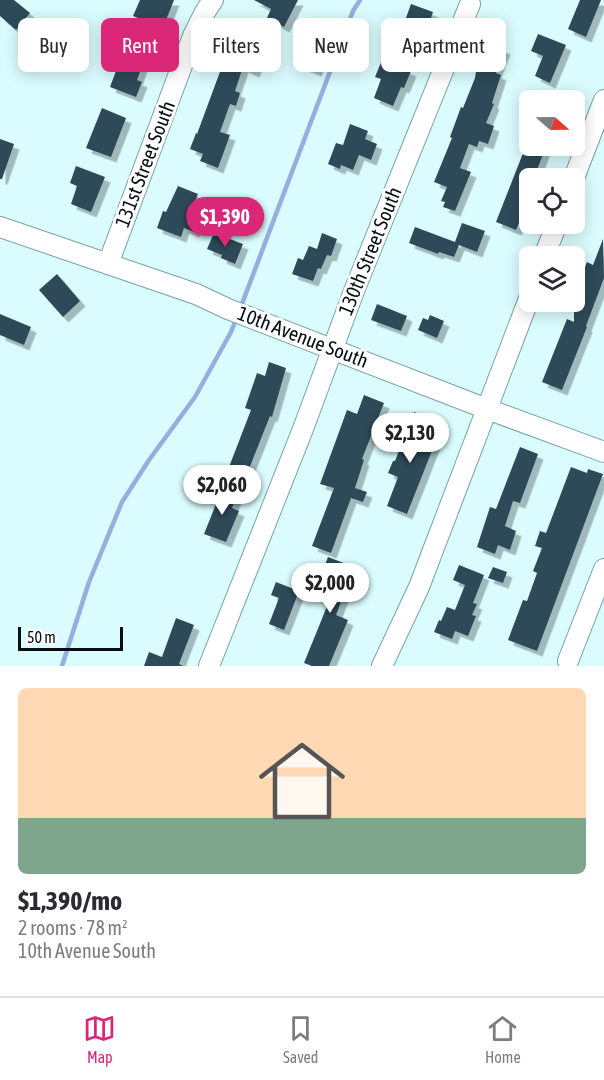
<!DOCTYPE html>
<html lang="en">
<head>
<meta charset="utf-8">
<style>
  body { margin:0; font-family:"Asap Condensed",sans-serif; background:#f2f2f3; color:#2b2b33; height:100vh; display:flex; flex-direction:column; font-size:22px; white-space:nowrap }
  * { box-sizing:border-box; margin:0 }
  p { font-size:20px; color:#7c7c81 }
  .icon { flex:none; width:33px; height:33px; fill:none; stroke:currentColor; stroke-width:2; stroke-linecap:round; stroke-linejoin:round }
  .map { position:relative; height:666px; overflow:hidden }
  .details { display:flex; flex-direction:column; background:#fff; flex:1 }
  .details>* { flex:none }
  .banner { position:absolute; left:18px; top:18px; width:568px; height:54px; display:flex; gap:12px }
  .needle { width:39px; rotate:110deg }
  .controls { position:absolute; left:519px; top:90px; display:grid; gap:12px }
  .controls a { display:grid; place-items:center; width:66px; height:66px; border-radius:9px; background:#fff; box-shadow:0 3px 15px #0003; font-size:30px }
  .scale { position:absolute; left:18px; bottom:15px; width:105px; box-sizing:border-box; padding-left:6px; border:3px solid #020e10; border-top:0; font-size:16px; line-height:21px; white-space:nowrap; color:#020e10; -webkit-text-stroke:4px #fff; paint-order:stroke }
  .price { position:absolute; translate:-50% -51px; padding:0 14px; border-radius:21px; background:#fff; color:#222; font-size:20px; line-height:39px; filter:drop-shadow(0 2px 3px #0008) }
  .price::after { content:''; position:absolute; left:50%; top:36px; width:18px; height:14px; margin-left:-9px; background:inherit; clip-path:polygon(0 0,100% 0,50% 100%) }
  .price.current { background:#db2777; color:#fff }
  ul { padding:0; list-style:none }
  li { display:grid; align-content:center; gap:12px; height:318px; padding:0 18px }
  li span { display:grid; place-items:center; height:186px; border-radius:9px; color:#555 }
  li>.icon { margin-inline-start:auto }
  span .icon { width:108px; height:108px; fill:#fffc; stroke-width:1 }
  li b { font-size:26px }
  .pill { padding:0 21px; border-radius:9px; background:#fff; box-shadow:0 3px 15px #0003; font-size:21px; line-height:54px }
  .pill.current { background:#db2777; color:#fff }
  .tabs { display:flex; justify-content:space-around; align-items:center; height:84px; border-top:2px solid #e1e1e2; background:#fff; font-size:16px; color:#7c7c81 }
  .tabs a { display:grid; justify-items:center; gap:3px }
  .tabs .current { color:#db2777 }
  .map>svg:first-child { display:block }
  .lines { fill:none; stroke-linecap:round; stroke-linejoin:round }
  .stream { stroke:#93aedf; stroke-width:4.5 }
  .building { fill:#2d4a59; filter:url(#shadow) }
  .minor-casing { stroke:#79a1a4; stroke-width:22 }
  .minor { stroke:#fff; stroke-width:20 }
  .labels { text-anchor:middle; stroke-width:6; stroke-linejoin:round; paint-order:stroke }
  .street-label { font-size:20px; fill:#020e10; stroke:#fff }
</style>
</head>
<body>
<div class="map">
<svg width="604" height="666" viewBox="0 0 604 666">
  <defs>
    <filter id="shadow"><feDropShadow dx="5.5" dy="5.5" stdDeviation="0" flood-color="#0004"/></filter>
  </defs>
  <rect width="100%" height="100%" fill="#dafcfe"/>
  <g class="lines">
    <g class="stream">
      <path d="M 240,309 L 353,11 L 360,0"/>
      <path d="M 62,666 L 89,582 L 122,502 L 149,460 L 195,397 L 231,332 L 237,317"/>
    </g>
  </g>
  <g class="building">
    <path d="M 0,0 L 14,0 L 30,13 L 16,30 L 0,16 Z"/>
    <path d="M 140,0 L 174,0 L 163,28 L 133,16 Z"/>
    <path d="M 254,0 L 298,0 L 284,27 L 267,18 L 271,9 Z"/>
    <path d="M 580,0 L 601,0 L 586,37 L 568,29 Z"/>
    <path d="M 411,4 L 433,12 L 428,27 L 425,26 L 417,47 L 398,40 Z"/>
    <path d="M 250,22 L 270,30 L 254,72 L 243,67 L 235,91 L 240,93 L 236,106 L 230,104 L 220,132 L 230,135 L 218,168 L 200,161 L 203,154 L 190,149 L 196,133 L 197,134 L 231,42 L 240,46 Z"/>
    <path d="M 538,34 L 566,45 L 550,83 L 535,76 L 543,56 L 531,51 Z"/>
    <path d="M 486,42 L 505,49 L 496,73 L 501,75 L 492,103 L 494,104 L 486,123 L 494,126 L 488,144 L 479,141 L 477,147 L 469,144 L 460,168 L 471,172 L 455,211 L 443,207 L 445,202 L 441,201 L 447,187 L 434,182 L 452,138 L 450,137 L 461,107 L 463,108 L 475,78 L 476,71 L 471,69 L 476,53 L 482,55 Z"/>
    <path d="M 305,46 L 323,53 L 316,71 L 298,64 Z"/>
    <path d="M 125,47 L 146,55 L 137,80 L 142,82 L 136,97 L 110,87 Z"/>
    <path d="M 382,60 L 411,71 L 404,88 L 401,87 L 393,106 L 374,98 L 381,79 L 375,77 Z"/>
    <path d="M 102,108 L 126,118 L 111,157 L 86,148 Z"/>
    <path d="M 350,124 L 368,131 L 365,139 L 377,144 L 371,160 L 359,155 L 353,170 L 341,165 L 340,169 L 328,164 L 336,143 L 343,145 Z"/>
    <path d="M 0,139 L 14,144 L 2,179 L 0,179 Z"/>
    <path d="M 527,143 L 530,144 L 530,146 L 534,146 L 545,149 L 534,178 L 530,178 L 530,196 L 516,230 L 496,222 Z"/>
    <path d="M 76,166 L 105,177 L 91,212 L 71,204 L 77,186 L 70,183 Z"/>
    <path d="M 178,186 L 198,194 L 189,216 L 198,220 L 194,232 L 184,228 L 181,237 L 157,228 L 163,211 L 166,212 Z"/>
    <path d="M 462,223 L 485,231 L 477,252 L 459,245 L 454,257 L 439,252 L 438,254 L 409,243 L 415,227 L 455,242 Z"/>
    <path d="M 214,233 L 243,244 L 235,264 L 221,258 L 222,255 L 207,249 Z"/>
    <path d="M 322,233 L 337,239 L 331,256 L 327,255 L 321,269 L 318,268 L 313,281 L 292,274 L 298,258 L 303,260 L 309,246 L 317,249 Z"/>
    <path d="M 603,239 L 604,278 L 586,326 L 587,327 L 562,390 L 542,382 L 567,319 L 574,322 L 574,295 L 587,262 L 593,265 Z"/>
    <path d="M 57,274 L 80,301 L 63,317 L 39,290 Z"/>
    <path d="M 377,304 L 407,316 L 401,331 L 371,320 Z"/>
    <path d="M 0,314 L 31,327 L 24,345 L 0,335 Z"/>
    <path d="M 430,315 L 444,321 L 437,338 L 418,330 L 423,318 L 428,320 Z"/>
    <path d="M 269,362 L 286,368 L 272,417 L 270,416 L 247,474 L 229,467 L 251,410 L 245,408 L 257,373 L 265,376 Z"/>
    <path d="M 364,395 L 384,403 L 362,459 L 364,460 L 355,488 L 367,492 L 363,502 L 351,498 L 331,553 L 312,546 L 334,488 L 320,484 L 347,410 L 357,414 Z"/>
    <path d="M 414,412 L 431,419 L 423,439 L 435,443 L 407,514 L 387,506 L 398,477 L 388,473 L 393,461 L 395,461 Z"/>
    <path d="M 520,447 L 538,454 L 520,503 L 513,501 L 505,526 L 516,531 L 510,550 L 498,545 L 495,554 L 477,547 L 490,507 L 496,509 Z"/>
    <path d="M 571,467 L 587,473 L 588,469 L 603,474 L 537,651 L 508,640 L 523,600 L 527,601 L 537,573 L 533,571 L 542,548 L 535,546 L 540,531 L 546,533 Z"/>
    <path d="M 219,488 L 237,495 L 232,508 L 239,511 L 226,542 L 204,534 L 216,504 L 212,503 Z"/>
    <path d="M 328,557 L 354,567 L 336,615 L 348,620 L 329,666 L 312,666 L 304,663 L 332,594 L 316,588 Z"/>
    <path d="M 459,565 L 484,575 L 473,603 L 477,604 L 472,615 L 476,616 L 468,636 L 455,631 L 452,639 L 434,632 L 439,620 L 441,621 L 447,607 L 455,610 L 465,585 L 453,580 Z"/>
    <path d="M 493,567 L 507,572 L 503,583 L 488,578 Z"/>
    <path d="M 276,582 L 299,591 L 284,630 L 269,624 L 279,598 L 271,595 Z"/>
    <path d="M 176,618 L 194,625 L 179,664 L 183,666 L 144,666 L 149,652 L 162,657 Z"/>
  </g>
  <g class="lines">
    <defs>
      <g id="minor">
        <path d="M 574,178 L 604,100"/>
        <path d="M 0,227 L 196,294 L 228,309 L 487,409 L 604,452"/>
        <path d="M 544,256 L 557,224"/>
        <path d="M 108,264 L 193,36 L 205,12 L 213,0"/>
        <path d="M 568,661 L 604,569"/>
        <path d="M 209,666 L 303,429 L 354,291 L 470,4"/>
        <path d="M 382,666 L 419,587 L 530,296"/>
      </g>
    </defs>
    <use href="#minor" class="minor-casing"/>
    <use href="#minor" class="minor"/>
  </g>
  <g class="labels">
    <g class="street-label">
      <text transform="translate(145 164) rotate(-69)" y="7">131st Street South</text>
      <text transform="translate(370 251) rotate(-68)" y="7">130th Street South</text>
      <text transform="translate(303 337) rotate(21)" y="7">10th Avenue South</text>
    </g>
  </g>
</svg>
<div class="controls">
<a><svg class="needle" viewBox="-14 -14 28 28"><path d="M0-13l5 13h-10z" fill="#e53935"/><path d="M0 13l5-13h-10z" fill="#7c7c81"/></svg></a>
<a><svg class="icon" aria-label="locate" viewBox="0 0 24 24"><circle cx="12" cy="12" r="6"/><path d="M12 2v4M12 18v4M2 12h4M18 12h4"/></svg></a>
<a><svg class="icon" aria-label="layers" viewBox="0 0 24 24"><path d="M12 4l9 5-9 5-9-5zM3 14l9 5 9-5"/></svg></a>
</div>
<div class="scale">50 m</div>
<b class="price current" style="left:225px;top:248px">$1,390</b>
<b class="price" style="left:410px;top:464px">$2,130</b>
<b class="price" style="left:222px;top:516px">$2,060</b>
<b class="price" style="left:330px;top:614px">$2,000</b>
<div class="banner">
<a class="pill">Buy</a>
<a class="pill current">Rent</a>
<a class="pill">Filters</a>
<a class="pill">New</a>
<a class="pill">Apartment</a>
</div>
</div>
<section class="details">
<ul>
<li><span style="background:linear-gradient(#ffd9b3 70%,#7fa58c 0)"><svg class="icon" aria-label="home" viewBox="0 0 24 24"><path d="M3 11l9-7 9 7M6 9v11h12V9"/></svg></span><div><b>$1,390/mo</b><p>2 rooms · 78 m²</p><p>10th Avenue South</p></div></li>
</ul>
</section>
<nav class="tabs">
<a class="current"><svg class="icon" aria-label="map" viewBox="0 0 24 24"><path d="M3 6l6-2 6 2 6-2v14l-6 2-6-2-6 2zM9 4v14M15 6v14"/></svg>Map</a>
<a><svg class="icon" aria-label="saved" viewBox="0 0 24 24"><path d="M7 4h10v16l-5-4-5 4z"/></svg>Saved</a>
<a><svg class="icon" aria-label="home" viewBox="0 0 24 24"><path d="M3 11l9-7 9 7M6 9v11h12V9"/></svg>Home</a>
</nav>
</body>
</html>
